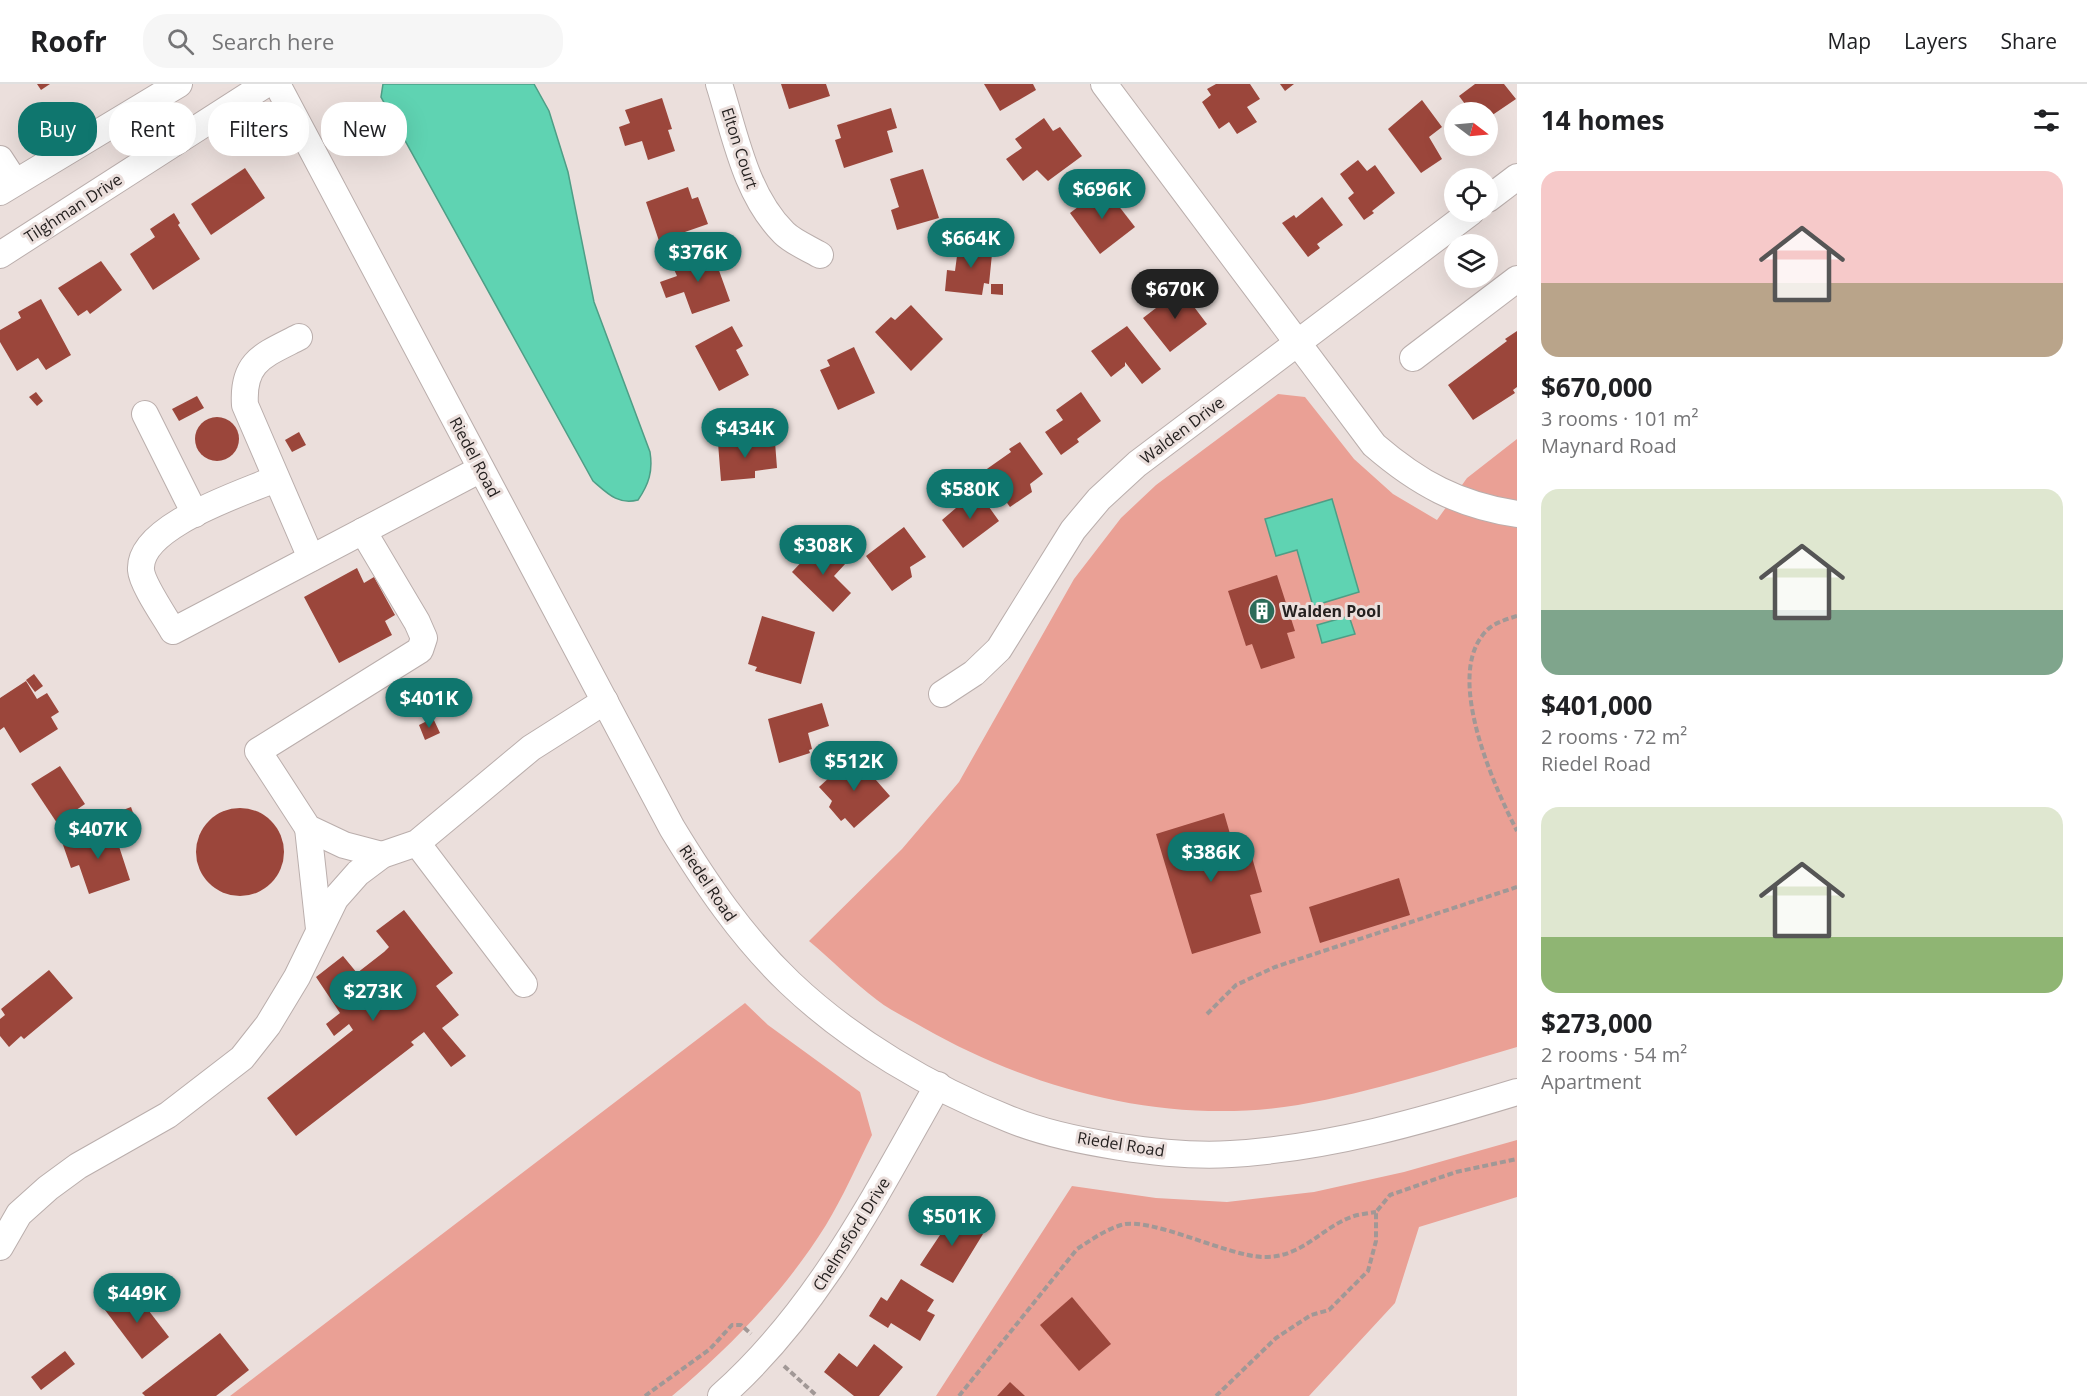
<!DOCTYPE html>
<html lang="en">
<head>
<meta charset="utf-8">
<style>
  body { margin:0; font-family:"Open Sans",sans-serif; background:#f6f6f6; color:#202124; height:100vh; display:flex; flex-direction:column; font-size:22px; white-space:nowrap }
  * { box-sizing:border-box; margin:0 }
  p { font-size:20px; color:#757577 }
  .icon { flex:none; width:33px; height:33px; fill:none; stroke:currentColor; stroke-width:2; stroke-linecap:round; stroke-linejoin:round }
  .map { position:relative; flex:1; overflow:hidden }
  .drawer { display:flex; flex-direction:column; background:#fff; width:570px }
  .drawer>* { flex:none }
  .banner { position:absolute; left:18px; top:18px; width:570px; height:54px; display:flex; gap:12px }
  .needle { width:39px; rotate:106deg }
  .fabs { position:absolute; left:1444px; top:18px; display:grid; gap:12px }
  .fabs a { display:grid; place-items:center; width:54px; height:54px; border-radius:50%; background:#fff; box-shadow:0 6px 24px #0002; font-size:30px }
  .price { position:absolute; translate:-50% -51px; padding:0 14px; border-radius:21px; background:#0f766e; color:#fff; font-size:20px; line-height:39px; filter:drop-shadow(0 2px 3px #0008) }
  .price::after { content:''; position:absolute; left:50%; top:36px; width:18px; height:14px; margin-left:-9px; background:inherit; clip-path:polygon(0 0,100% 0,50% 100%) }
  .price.current { background:#222; color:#fff }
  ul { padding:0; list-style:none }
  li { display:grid; align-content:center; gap:12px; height:318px; padding:0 24px }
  li span { display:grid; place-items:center; height:186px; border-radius:18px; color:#555 }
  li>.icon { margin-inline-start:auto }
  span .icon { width:108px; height:108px; fill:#fffc; stroke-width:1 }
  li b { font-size:26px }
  h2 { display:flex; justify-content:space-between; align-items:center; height:72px; padding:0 24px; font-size:26px }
  .chip { padding:0 21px; border-radius:24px; background:#fff; box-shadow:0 6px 24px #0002; font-size:21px; line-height:54px }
  .chip.current { background:#0f766e; color:#fff }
  header { display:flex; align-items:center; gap:36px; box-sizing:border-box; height:84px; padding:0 30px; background:#fff; border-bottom:2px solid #e0e0e0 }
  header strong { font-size:28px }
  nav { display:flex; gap:33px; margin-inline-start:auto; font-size:21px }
  .search { width:420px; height:54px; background:#f6f6f6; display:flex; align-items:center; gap:15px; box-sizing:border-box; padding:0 21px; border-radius:24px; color:#757577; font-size:22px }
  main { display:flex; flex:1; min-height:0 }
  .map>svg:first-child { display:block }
  .green { fill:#eaa095 }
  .water { fill:#5fd3b2; stroke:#4e9e86; stroke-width:1.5 }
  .building { fill:#9b463b }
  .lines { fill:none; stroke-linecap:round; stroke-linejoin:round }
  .minor-casing { stroke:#baaeac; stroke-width:28 }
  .path { stroke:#a19896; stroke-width:4; stroke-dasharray:6 3; stroke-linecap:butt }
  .minor { stroke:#fff; stroke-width:26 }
  .labels { text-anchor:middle; stroke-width:6; stroke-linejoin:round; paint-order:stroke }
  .street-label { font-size:16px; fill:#252120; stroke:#ebdfdc }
  .poi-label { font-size:16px; font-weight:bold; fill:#252120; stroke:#ebdfdc; text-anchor:start }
</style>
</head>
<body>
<header>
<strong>Roofr</strong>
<div class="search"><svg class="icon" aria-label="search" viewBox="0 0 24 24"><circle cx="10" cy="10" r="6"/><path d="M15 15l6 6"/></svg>Search here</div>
<nav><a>Map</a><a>Layers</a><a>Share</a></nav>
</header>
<main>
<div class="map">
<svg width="1517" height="1312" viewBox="0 0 1517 1312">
  <rect width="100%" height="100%" fill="#ebdfdc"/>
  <g class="green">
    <path d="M 1278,310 L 1305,313 L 1354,375 L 1393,410 L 1437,436 L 1467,394 L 1517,355 L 1517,963 C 1445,984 1373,1008 1298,1021 C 1170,1042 1035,1007 924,944 C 909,935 891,927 877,916 C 853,898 832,876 809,857 L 902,765 L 959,698 L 1074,495 L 1121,434 L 1156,401 Z"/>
    <path d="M 745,919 L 768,941 L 860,1008 L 872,1051 C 857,1081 843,1113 826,1141 C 785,1207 731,1262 672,1312 L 230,1312 Z"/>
    <path d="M 1517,1056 L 1517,1113 L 1419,1143 L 1395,1219 L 1309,1312 L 936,1312 L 1072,1102 L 1156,1114 L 1227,1118 L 1314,1108 L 1404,1088 Z"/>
  </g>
  <g class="water">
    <path d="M 383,0 L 534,0 L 549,27 L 568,88 L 594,218 L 650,368 C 653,387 649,400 638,416 C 618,421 608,410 593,397 L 381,13 Z"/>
    <path d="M 1332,415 L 1359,508 L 1313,522 L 1297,466 L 1276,472 L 1265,435 Z"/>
    <path d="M 1349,532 L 1355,550 L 1322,559 L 1317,541 Z"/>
  </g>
  <g class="building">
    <path d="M 37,0 L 50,0 L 41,6 Z"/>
    <path d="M 781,0 L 826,0 L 830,12 L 789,25 Z"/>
    <path d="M 984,0 L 1033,0 L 1036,6 L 1000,27 Z"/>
    <path d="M 1216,0 L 1250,0 L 1260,15 L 1247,23 L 1257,38 L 1237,50 L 1229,38 L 1219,45 L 1202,18 L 1211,11 L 1207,5 Z"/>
    <path d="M 1280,0 L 1294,0 L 1285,7 Z"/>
    <path d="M 1475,0 L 1504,0 L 1516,15 L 1488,34 L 1488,28 L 1471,28 L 1459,12 Z"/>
    <path d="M 662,14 L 672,45 L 668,46 L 675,67 L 648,76 L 642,57 L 625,62 L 619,43 L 630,39 L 625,26 Z"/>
    <path d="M 1422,16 L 1442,43 L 1429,53 L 1442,75 L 1421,89 L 1388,45 Z"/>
    <path d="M 891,24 L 897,44 L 887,47 L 893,68 L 844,84 L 835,56 L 841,54 L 837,41 Z"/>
    <path d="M 1044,34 L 1053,47 L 1060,43 L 1082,72 L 1048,97 L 1037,86 L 1023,97 L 1006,75 L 1022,64 L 1015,55 Z"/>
    <path d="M 1358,76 L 1367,87 L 1375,81 L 1395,109 L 1372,127 L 1374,129 L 1364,136 L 1348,114 L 1354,109 L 1340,90 Z"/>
    <path d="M 245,84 L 265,114 L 211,151 L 191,120 Z"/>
    <path d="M 923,85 L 939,134 L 897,146 L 891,126 L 899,123 L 890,95 Z"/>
    <path d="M 688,103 L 692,115 L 698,113 L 708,140 L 659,157 L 646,118 Z"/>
    <path d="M 1104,103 L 1135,143 L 1100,170 L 1070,129 Z"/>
    <path d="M 1322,113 L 1343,141 L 1317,160 L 1320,164 L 1308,173 L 1282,139 L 1294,131 L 1296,134 Z"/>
    <path d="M 174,129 L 180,139 L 178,141 L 200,175 L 153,206 L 130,170 L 155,153 L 150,145 Z"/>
    <path d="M 959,157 L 993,160 L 989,200 L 984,199 L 982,211 L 945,207 L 947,186 L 955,187 Z"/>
    <path d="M 712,167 L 730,217 L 692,230 L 684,208 L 666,214 L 660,198 L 677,192 L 672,181 Z"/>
    <path d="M 101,177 L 122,206 L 90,230 L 87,226 L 78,232 L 58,204 Z"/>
    <path d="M 991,200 L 1003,200 L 1003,211 L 991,210 Z"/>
    <path d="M 1179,203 L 1207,240 L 1170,268 L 1143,234 L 1169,214 L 1167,211 Z"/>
    <path d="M 41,215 L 71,271 L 46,286 L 38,274 L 17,287 L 0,258 L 0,246 L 21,234 L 18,228 Z"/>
    <path d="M 911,221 L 943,255 L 911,287 L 875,248 L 891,233 L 895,236 Z"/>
    <path d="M 732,242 L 743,262 L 736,266 L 749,291 L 719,307 L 695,262 Z"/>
    <path d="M 1127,242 L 1161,285 L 1142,300 L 1125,278 L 1125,282 L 1111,293 L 1091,267 Z"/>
    <path d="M 1517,247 L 1517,303 L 1513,306 L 1515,309 L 1473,336 L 1448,301 L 1507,257 L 1505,255 Z"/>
    <path d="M 854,263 L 875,309 L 838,326 L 820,286 L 830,282 L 827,276 Z"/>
    <path d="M 36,308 L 43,317 L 37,322 L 29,313 Z"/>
    <path d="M 1081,308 L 1101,337 L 1077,355 L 1079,358 L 1061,371 L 1045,348 L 1063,336 L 1056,326 Z"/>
    <path d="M 197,312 L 204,324 L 179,337 L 172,325 Z"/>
    <circle cx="217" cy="355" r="22"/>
    <path d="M 299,348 L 306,361 L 292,368 L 285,356 Z"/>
    <path d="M 752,356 L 752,360 L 775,358 L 777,384 L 755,387 L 755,394 L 721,397 L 718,359 Z"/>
    <path d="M 1020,358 L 1043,390 L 1030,400 L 1032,408 L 1010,423 L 984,387 L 1011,368 L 1009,365 Z"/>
    <path d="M 979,409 L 999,437 L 963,464 L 942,436 L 963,418 L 964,420 Z"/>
    <path d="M 904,443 L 926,473 L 910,483 L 912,493 L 892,507 L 866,472 Z"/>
    <path d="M 822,456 L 846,479 L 834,492 L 851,509 L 833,528 L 792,488 Z"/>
    <path d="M 357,484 L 364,499 L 374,493 L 395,531 L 385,537 L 392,551 L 339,579 L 304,513 Z"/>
    <path d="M 1277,491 L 1295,547 L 1287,549 L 1295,574 L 1261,585 L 1252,560 L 1246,562 L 1228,507 Z"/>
    <path d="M 762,532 L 815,548 L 801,600 L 755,587 L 757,583 L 748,580 Z"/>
    <path d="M 34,590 L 43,602 L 35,608 L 26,596 Z"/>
    <path d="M 26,597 L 37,615 L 47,609 L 59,628 L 51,633 L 58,645 L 20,669 L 4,643 L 0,646 L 0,614 Z"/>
    <path d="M 822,619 L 829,642 L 808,649 L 812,665 L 809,666 L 810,669 L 779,679 L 768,635 Z"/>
    <path d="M 433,634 L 440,649 L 425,656 L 419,641 Z"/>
    <path d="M 854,671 L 890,712 L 854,744 L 845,734 L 841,737 L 829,723 L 832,717 L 819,703 Z"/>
    <path d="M 60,682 L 85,720 L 57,739 L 31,700 Z"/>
    <path d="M 131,723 L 136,737 L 120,742 L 115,729 Z"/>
    <circle cx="240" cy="768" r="44"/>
    <path d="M 1224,729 L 1235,767 L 1249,763 L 1262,808 L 1250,811 L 1261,849 L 1192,870 L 1156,750 Z"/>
    <path d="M 113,744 L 130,796 L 89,810 L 79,781 L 71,784 L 62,758 Z"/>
    <path d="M 1399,794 L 1410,831 L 1320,859 L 1309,823 Z"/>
    <path d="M 404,826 L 453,889 L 436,902 L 459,931 L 442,944 L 466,972 L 451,983 L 424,948 L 411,958 L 414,961 L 296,1052 L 267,1014 L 353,946 L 349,940 L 334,952 L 326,940 L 340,929 L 316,893 L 343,872 L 357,889 L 384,868 L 389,863 L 376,847 Z"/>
    <path d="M 49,886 L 73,914 L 24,955 L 21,952 L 9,963 L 0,952 L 0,935 L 5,931 L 1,925 Z"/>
    <path d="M 948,1126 L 983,1150 L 953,1199 L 920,1181 L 942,1148 L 936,1144 Z"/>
    <path d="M 901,1195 L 934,1216 L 927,1227 L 935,1231 L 920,1257 L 891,1239 L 888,1244 L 869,1232 L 881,1213 L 887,1217 Z"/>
    <path d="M 132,1205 L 169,1253 L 142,1275 L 105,1226 Z"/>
    <path d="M 1072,1213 L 1111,1260 L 1079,1287 L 1040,1241 Z"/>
    <path d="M 220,1249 L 249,1286 L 216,1312 L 145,1312 L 142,1309 Z"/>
    <path d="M 874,1260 L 903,1283 L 879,1312 L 854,1312 L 824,1288 L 839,1269 L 857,1283 Z"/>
    <path d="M 65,1267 L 75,1280 L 41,1306 L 31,1293 Z"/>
    <path d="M 1010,1298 L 1025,1312 L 997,1312 Z"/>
  </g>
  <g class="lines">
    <defs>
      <g id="minor">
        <path d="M 277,0 L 672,744 C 706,800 742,853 790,899 C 851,957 931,1004 1009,1035 C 1065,1058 1170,1074 1231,1070 C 1330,1064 1422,1037 1517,1008"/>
        <path d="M 719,0 C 735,50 745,110 784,149 C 793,158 808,164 820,171"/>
        <path d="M 1104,0 L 1374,361 C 1418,399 1458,421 1517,430"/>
        <path d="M 0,75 L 15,98"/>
        <path d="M 0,108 L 179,0"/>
        <path d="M 1488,115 L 1517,93"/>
        <path d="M 0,171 L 266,0"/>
        <path d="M 299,253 C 264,271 242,277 245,321 L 311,474"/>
        <path d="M 1413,274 L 1517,195"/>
        <path d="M 145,330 L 195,430"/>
        <path d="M 275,395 C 241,410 138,442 141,486 C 142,500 165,533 173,547 L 481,385"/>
        <path d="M 363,447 L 417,538 L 424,554 L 420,566 L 258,667 L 308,744 L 344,761 L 382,771"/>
        <path d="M 942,610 L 974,589 L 999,565 L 1073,446 L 1099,415 L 1137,380 L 1471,128"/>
        <path d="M 308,744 L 319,845"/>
        <path d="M 417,759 L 524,900"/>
        <path d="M 0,1163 L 19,1130 L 48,1104 L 78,1082 L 168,1031 L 242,974 L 268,941 L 297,893 L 335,815 L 358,789 L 382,771 L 417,759 L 531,664 L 605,617"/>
        <path d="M 721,1312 C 818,1226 875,1112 938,1001"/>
      </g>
    </defs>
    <use href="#minor" class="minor-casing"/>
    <g class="path">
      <path d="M 1517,532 C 1504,536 1490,540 1482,552 C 1447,598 1494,702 1517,747"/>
      <path d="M 1207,930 L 1236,901 L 1275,883 L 1517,803"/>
      <path d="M 784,1282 L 817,1312"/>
      <path d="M 645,1312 L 710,1265 L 732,1241 L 741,1241 L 751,1250"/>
      <path d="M 959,1312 L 1077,1165 C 1091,1156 1105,1146 1121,1141 C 1150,1132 1227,1172 1263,1173 C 1303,1174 1321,1143 1354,1132 C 1361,1130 1369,1129 1376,1128"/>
      <path d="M 1216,1312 L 1276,1254 L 1311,1231 L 1329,1226 L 1368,1187 L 1376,1157 L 1376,1128 L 1390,1111 L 1456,1088 L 1517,1075"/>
    </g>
    <use href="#minor" class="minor"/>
  </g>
  <defs>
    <symbol id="building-disc" viewBox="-11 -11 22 22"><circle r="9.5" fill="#2c6b59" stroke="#ebdfdc"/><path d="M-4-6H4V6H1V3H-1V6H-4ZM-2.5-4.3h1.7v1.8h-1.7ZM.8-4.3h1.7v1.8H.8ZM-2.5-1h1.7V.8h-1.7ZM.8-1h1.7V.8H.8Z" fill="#fff"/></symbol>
  </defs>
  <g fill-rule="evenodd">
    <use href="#building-disc" x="1247" y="512" width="30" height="30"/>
  </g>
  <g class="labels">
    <g class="street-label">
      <text transform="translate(740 64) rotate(72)" y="6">Elton Court</text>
      <text transform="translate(73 124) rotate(-33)" y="6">Tilghman Drive</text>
      <text transform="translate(1182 346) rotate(-37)" y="6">Walden Drive</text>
      <text transform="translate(475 373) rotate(62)" y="6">Riedel Road</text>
      <text transform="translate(708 799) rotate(56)" y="6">Riedel Road</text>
      <text transform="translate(1121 1060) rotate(9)" y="6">Riedel Road</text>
      <text transform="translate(851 1150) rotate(-58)" y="6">Chelmsford Drive</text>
    </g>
    <g class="poi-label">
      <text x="1282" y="533">Walden Pool</text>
    </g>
  </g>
</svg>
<div class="fabs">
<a><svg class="needle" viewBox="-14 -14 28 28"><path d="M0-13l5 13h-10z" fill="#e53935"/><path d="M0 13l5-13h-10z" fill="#757577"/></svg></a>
<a><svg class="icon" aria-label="locate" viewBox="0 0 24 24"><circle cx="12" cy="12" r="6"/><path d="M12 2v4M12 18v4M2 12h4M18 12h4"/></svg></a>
<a><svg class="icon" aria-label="layers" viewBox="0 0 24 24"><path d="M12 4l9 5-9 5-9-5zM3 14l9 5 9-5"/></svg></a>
</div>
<b class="price" style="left:1102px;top:136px">$696K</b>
<b class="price" style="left:971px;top:185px">$664K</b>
<b class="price" style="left:698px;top:199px">$376K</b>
<b class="price current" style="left:1175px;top:236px">$670K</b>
<b class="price" style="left:745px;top:375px">$434K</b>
<b class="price" style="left:970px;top:436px">$580K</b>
<b class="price" style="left:823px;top:492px">$308K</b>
<b class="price" style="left:429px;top:645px">$401K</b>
<b class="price" style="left:854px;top:708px">$512K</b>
<b class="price" style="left:98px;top:776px">$407K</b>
<b class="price" style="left:1211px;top:799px">$386K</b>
<b class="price" style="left:373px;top:938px">$273K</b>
<b class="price" style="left:952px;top:1163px">$501K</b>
<b class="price" style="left:137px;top:1240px">$449K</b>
<div class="banner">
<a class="chip current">Buy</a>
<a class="chip">Rent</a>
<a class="chip">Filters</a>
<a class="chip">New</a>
</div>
</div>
<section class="drawer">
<h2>14 homes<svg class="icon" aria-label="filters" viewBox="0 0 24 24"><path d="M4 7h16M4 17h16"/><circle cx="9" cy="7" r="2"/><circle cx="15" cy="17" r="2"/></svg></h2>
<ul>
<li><span style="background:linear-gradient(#f6c9c9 60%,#b9a48a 0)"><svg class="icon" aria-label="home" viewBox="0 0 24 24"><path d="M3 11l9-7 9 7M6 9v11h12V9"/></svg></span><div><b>$670,000</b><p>3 rooms · 101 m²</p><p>Maynard Road</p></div></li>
<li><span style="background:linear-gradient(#dfe7d0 65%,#7fa58c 0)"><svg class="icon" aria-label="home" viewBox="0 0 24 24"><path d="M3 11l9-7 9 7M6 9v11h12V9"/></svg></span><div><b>$401,000</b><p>2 rooms · 72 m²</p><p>Riedel Road</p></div></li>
<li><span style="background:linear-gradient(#dfe7d0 70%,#8fb573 0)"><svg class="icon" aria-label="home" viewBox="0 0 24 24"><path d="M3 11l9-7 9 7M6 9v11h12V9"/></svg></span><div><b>$273,000</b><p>2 rooms · 54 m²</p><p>Apartment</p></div></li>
</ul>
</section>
</main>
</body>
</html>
